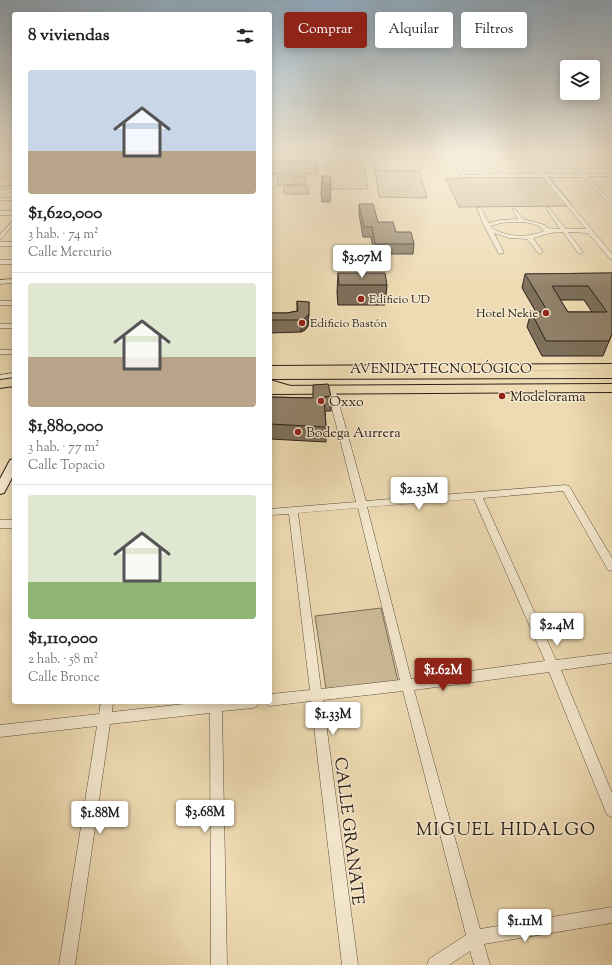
<!DOCTYPE html>
<html lang="es">
<head>
<meta charset="utf-8">
<style>
  body { margin:0; font-family:"Sorts Mill Goudy",serif; background:#f6f6f6; color:#222; height:100vh; display:flex; flex-direction:column; font-size:15px; white-space:nowrap }
  * { box-sizing:border-box; margin:0 }
  p { font-size:13px; color:#767676 }
  .icon { flex:none; width:22px; height:22px; fill:none; stroke:currentColor; stroke-width:2; stroke-linecap:round; stroke-linejoin:round }
  .map { position:relative; flex:1; overflow:hidden }
  .panel { position:absolute; left:12px; top:12px; width:260px; height:692px; display:flex; flex-direction:column; background:#fff; border-radius:4px; box-shadow:0 2px 10px #0003 }
  .panel>* { flex:none }
  .hud { position:absolute; left:284px; top:12px; width:268px; height:36px; display:flex; gap:8px }
  .fabs { position:absolute; left:560px; top:60px; display:grid; gap:8px }
  .fabs a { display:grid; place-items:center; width:40px; height:40px; border-radius:4px; background:#fff; box-shadow:0 2px 10px #0003; font-size:20px }
  .price { position:absolute; translate:-50% -34px; padding:0 9px; border-radius:4px; background:#fff; color:#222; font-size:13px; line-height:26px; filter:drop-shadow(0 1px 2px #0008) }
  .price::after { content:''; position:absolute; left:50%; top:24px; width:12px; height:9px; margin-left:-6px; background:inherit; clip-path:polygon(0 0,100% 0,50% 100%) }
  .price.active { background:#8f2418; color:#fff }
  ul { padding:0; list-style:none }
  li { display:grid; align-content:center; gap:8px; height:212px; padding:0 16px }
  li+li { border-top:1px solid #e0e0e0 }
  li span { display:grid; place-items:center; height:124px; border-radius:4px; color:#555 }
  li>.icon { margin-inline-start:auto }
  span .icon { width:72px; height:72px; fill:#fffc; stroke-width:1 }
  li b { font-size:17px }
  h2 { display:flex; justify-content:space-between; align-items:center; height:48px; padding:0 16px; font-size:17px }
  .pill { padding:0 14px; border-radius:4px; background:#fff; box-shadow:0 2px 10px #0003; font-size:14px; line-height:36px }
  .pill.active { background:#8f2418; color:#fff }
  .map>svg:first-child { display:block }
  .green { fill:#cdbb99; stroke:#7c6e59 }
  .lines { fill:none; stroke-linecap:round; stroke-linejoin:round }
  .street-casing { stroke:#5c4f40; stroke-width:1 }
  .secondary-casing { stroke:#2c2019; stroke-width:2 }
  .primary-casing { stroke:#2c2019; stroke-width:2 }
  .highway-casing { stroke:#2c2019; stroke-width:2 }
  .street { fill:#f4e8ce; fill-rule:evenodd }
  .secondary { fill:#f4e8ce; fill-rule:evenodd }
  .primary { fill:#eedbb3; fill-rule:evenodd }
  .highway { fill:#eedbb3; fill-rule:evenodd }
  .wall { fill:#7d6f5a; stroke:#2c2019; fill-rule:evenodd }
  .shaded-wall { fill:#665a4a; stroke:#2c2019 }
  .building { fill:#918169; stroke:#2c2019; fill-rule:evenodd }
  .poi-dot { fill:#8f2418; stroke:#f4e8ce; stroke-width:1.5 }
  .labels { text-anchor:middle; stroke-width:3; stroke-linejoin:round; paint-order:stroke }
  .far-poi-label { font-size:12px; fill:#2c2019; stroke:#f4e8ce; text-anchor:start }
  .street-label { font-size:14px; fill:#2c2019; stroke:#f4e8ce }
  .poi-label { font-size:14px; fill:#2c2019; stroke:#f4e8ce; text-anchor:start }
  .near-street-label { font-size:17px; fill:#2c2019; stroke:#f4e8ce }
  .near-neighbourhood-label { font-size:18px; letter-spacing:1px; fill:#2c2019; stroke:#f4e8ce }
</style>
</head>
<body>
<div class="map">
<svg width="612" height="965" viewBox="0 0 612 965">
  <rect width="100%" height="100%" fill="#eedbb3"/>
  <filter id="stains"><feTurbulence type="fractalNoise" baseFrequency=".005" numOctaves="4"/><feColorMatrix values="0 0 0 0 .2 0 0 0 0 .09 0 0 0 0 .02 0 0 0 .5 -.17"/></filter>
  <radialGradient id="worn" r=".72"><stop offset=".6" stop-color="#630" stop-opacity="0"/><stop offset="1" stop-color="#630" stop-opacity=".3"/></radialGradient>
  <g class="green">
    <path d="M 362,154 L 362,157 L 296,157 L 293,155 Z"/>
    <path d="M 379,154 L 423,154 L 425,159 L 380,159 Z"/>
    <path d="M 270,161 L 316,161 L 318,174 L 270,174 Z"/>
    <path d="M 325,163 L 364,163 L 368,189 L 328,189 Z"/>
    <path d="M 375,170 L 419,171 L 427,198 L 379,197 Z"/>
    <path d="M 278,176 L 305,176 L 306,184 L 278,185 Z"/>
    <path d="M 467,176 L 548,176 L 573,206 L 459,207 L 446,179 L 468,178 Z"/>
    <path d="M 284,186 L 308,186 L 309,194 L 284,194 Z"/>
    <path d="M 381,608 L 398,681 L 326,689 L 315,616 Z"/>
  </g>
  <g class="lines">
    <defs>
      <g id="street">
        <path d="M 449,154 L 453,154 L 464,175 L 499,174 L 487,154 L 491,154 L 503,174 L 541,174 L 533,164 L 513,164 L 515,162 L 531,162 L 525,154 L 530,154 L 546,174 L 580,174 L 562,154 L 567,154 L 585,174 L 612,174 L 612,176 L 588,176 L 612,202 L 612,206 L 583,177 L 548,177 L 612,254 L 612,260 L 610,259 L 588,233 L 568,232 L 583,252 L 580,254 L 578,253 L 563,232 C 550,232 545,235 533,238 L 543,252 L 540,254 L 538,253 L 527,239 L 509,238 L 494,233 L 504,253 L 499,254 L 484,226 L 477,208 L 481,208 L 489,223 L 500,220 L 518,219 L 512,209 L 514,208 L 523,219 L 545,225 L 547,228 L 560,229 L 546,208 L 548,207 L 566,229 L 586,229 L 543,177 L 463,177 L 461,176 ZM 515,222 C 525,222 538,223 544,231 C 528,238 504,238 490,226 L 501,223 Z"/>
        <path d="M 600,154 L 605,154 L 612,162 L 612,165 Z"/>
        <path d="M 14,157 L 14,160 L 0,168 L 0,165 Z"/>
        <rect x="0" y="175" width="14" height="2"/>
        <path d="M 14,186 L 14,188 L 0,189 L 0,187 Z"/>
        <rect x="0" y="198" width="14" height="2"/>
        <rect x="0" y="211" width="14" height="4"/>
        <path d="M 14,219 L 14,224 L 0,240 L 0,235 Z"/>
        <rect x="0" y="242" width="14" height="4"/>
        <rect x="0" y="260" width="14" height="4"/>
        <path d="M 14,279 L 14,283 L 0,284 L 0,280 Z"/>
        <rect x="0" y="301" width="14" height="4"/>
        <rect x="0" y="324" width="14" height="4"/>
        <rect x="0" y="350" width="14" height="4"/>
        <path d="M 14,373 L 14,377 L 0,379 L 0,375 Z"/>
        <path d="M 328,387 L 334,387 L 335,389 L 366,501 L 566,485 L 569,486 L 612,558 L 612,571 L 608,570 L 563,491 L 483,498 L 556,660 L 612,653 L 612,663 L 561,670 L 612,793 L 612,817 L 607,815 L 549,672 L 414,690 L 480,929 L 612,907 L 612,923 L 484,944 L 490,965 L 474,965 L 470,951 L 449,965 L 427,965 L 429,959 L 466,935 L 403,691 L 323,700 L 358,965 L 342,965 L 311,701 L 270,706 L 266,704 L 265,702 L 270,702 L 270,694 L 310,690 L 289,514 L 270,515 L 270,509 L 356,502 L 327,389 ZM 474,499 L 545,661 L 411,679 L 367,507 ZM 358,508 L 400,680 L 321,689 L 298,513 Z"/>
        <rect x="0" y="520" width="14" height="8"/>
        <path d="M 101,702 L 113,702 L 112,712 L 202,702 L 259,702 L 257,706 L 253,708 L 222,711 L 227,965 L 211,965 L 210,713 L 110,724 L 75,965 L 59,965 L 97,726 L 0,737 L 0,725 L 99,714 Z"/>
      </g>
      <path id="secondary" d="M 14,459 L 14,474 L 4,493 L 0,494 L 0,479 L 10,460 Z"/>
      <g id="primary">
        <path d="M 612,364 L 612,370 L 270,372 L 270,366 Z"/>
        <path d="M 612,384 L 612,392 L 270,394 L 270,386 Z"/>
      </g>
      <g id="highway">
        <path d="M 612,370 L 612,378 L 270,379 L 270,371 Z"/>
        <path d="M 14,378 L 14,386 L 0,388 L 0,380 Z"/>
        <path d="M 270,380 L 294,387 L 296,390 L 294,393 L 289,394 L 270,388 Z"/>
      </g>
    </defs>
    <use href="#street" class="street-casing"/>
    <use href="#secondary" class="secondary-casing"/>
    <use href="#primary" class="primary-casing"/>
    <use href="#highway" class="highway-casing"/>
    <use href="#street" class="street"/>
    <use href="#secondary" class="secondary"/>
    <use href="#primary" class="primary"/>
    <use href="#highway" class="highway"/>
  </g>
  <g class="wall">
    <path d="M 322,176 L 331,184 L 330,202 L 322,202 L 321,193 Z"/>
    <path d="M 359,204 L 378,222 L 396,232 L 414,244 L 413,254 L 374,254 L 371,237 L 363,237 L 359,214 Z"/>
    <path d="M 334,246 L 362,255 L 362,262 L 334,262 Z"/>
    <path d="M 338,273 L 387,285 L 385,305 L 338,305 L 337,293 Z"/>
    <path d="M 612,273 L 612,334 L 603,356 L 542,356 L 527,327 L 531,312 L 536,312 L 522,288 L 525,274 ZM 560,300 L 584,300 L 592,312 L 568,312 Z"/>
    <path d="M 297,301 L 309,314 L 308,326 L 305,330 L 301,332 L 270,333 L 270,313 L 287,313 L 297,311 Z"/>
    <path d="M 331,396 L 331,411 L 325,411 L 326,427 L 326,442 L 270,439 L 270,397 L 313,398 Z"/>
  </g>
  <path class="shaded-wall" d="M 309,302 L 308,326 L 305,330 L 301,332 L 301,320 Z"/>
  <g class="building">
    <path d="M 322,176 L 330,176 L 331,184 L 322,184 Z"/>
    <path d="M 359,204 L 373,204 L 378,222 L 393,222 L 396,232 L 411,232 L 414,244 L 375,244 L 372,227 L 364,227 Z"/>
    <rect x="334" y="246" width="28" height="9"/>
    <path d="M 338,273 L 385,273 L 387,285 L 339,285 Z"/>
    <path d="M 612,273 L 612,334 L 609,341 L 546,341 L 531,312 L 548,312 L 525,274 ZM 552,286 L 588,286 L 607,312 L 568,312 Z"/>
    <path d="M 297,301 L 309,302 L 309,314 L 305,318 L 301,320 L 270,320 L 270,313 L 287,313 L 298,311 Z"/>
    <path d="M 328,384 L 331,396 L 324,397 L 326,427 L 270,424 L 270,397 L 313,398 L 313,385 Z"/>
  </g>
  <linearGradient id="sky" x2="0" y2="1"><stop stop-color="#90aabe"/><stop offset="0.53" stop-color="#f7efdd"/><stop offset="1" stop-color="#f7efdd" stop-opacity="0"/></linearGradient>
  <rect width="612" height="290" fill="url(#sky)"/>
  <g class="poi-dot">
    <circle cx="361" cy="299" r="4"/>
    <circle cx="546" cy="313" r="4"/>
    <circle cx="302" cy="323" r="4"/>
    <circle cx="502" cy="396" r="4"/>
    <circle cx="321" cy="401" r="4"/>
    <circle cx="298" cy="432" r="4"/>
  </g>
  <g class="labels">
    <g class="far-poi-label">
      <text x="369" y="303">Edificio UD</text>
      <text x="538" y="317" text-anchor="end">Hotel Nekie</text>
      <text x="310" y="327">Edificio Bastón</text>
    </g>
    <g class="street-label">
      <text x="441" y="373">AVENIDA TECNOLÓGICO</text>
    </g>
    <g class="poi-label">
      <text x="510" y="401">Modelorama</text>
      <text x="329" y="406">Oxxo</text>
      <text x="306" y="437">Bodega Aurrera</text>
    </g>
    <g class="near-street-label">
      <text transform="translate(350 831) rotate(83)" y="6">CALLE GRANATE</text>
    </g>
    <g class="near-neighbourhood-label">
      <text x="506" y="835">MIGUEL HIDALGO</text>
    </g>
  </g>
  <rect width="100%" height="100%" filter="url(#stains)"/>
  <rect width="100%" height="100%" fill="url(#worn)"/>
</svg>
<div class="fabs">
<a><svg class="icon" aria-label="layers" viewBox="0 0 24 24"><path d="M12 4l9 5-9 5-9-5zM3 14l9 5 9-5"/></svg></a>
</div>
<b class="price" style="left:362px;top:279px">$3.07M</b>
<b class="price" style="left:419px;top:511px">$2.33M</b>
<b class="price" style="left:557px;top:647px">$2.4M</b>
<b class="price active" style="left:443px;top:692px">$1.62M</b>
<b class="price" style="left:333px;top:736px">$1.33M</b>
<b class="price" style="left:205px;top:834px">$3.68M</b>
<b class="price" style="left:100px;top:835px">$1.88M</b>
<b class="price" style="left:525px;top:943px">$1.11M</b>
<div class="hud">
<a class="pill active">Comprar</a>
<a class="pill">Alquilar</a>
<a class="pill">Filtros</a>
</div>
<section class="panel">
<h2>8 viviendas<svg class="icon" aria-label="filters" viewBox="0 0 24 24"><path d="M4 7h16M4 17h16"/><circle cx="9" cy="7" r="2"/><circle cx="15" cy="17" r="2"/></svg></h2>
<ul>
<li><span style="background:linear-gradient(#c9d6e8 65%,#b9a48a 0)"><svg class="icon" aria-label="home" viewBox="0 0 24 24"><path d="M3 11l9-7 9 7M6 9v11h12V9"/></svg></span><div><b>$1,620,000</b><p>3 hab. · 74 m²</p><p>Calle Mercurio</p></div></li>
<li><span style="background:linear-gradient(#dfe7d0 60%,#b9a48a 0)"><svg class="icon" aria-label="home" viewBox="0 0 24 24"><path d="M3 11l9-7 9 7M6 9v11h12V9"/></svg></span><div><b>$1,880,000</b><p>3 hab. · 77 m²</p><p>Calle Topacio</p></div></li>
<li><span style="background:linear-gradient(#dfe7d0 70%,#8fb573 0)"><svg class="icon" aria-label="home" viewBox="0 0 24 24"><path d="M3 11l9-7 9 7M6 9v11h12V9"/></svg></span><div><b>$1,110,000</b><p>2 hab. · 58 m²</p><p>Calle Bronce</p></div></li>
</ul>
</section>
</div>
</body>
</html>
